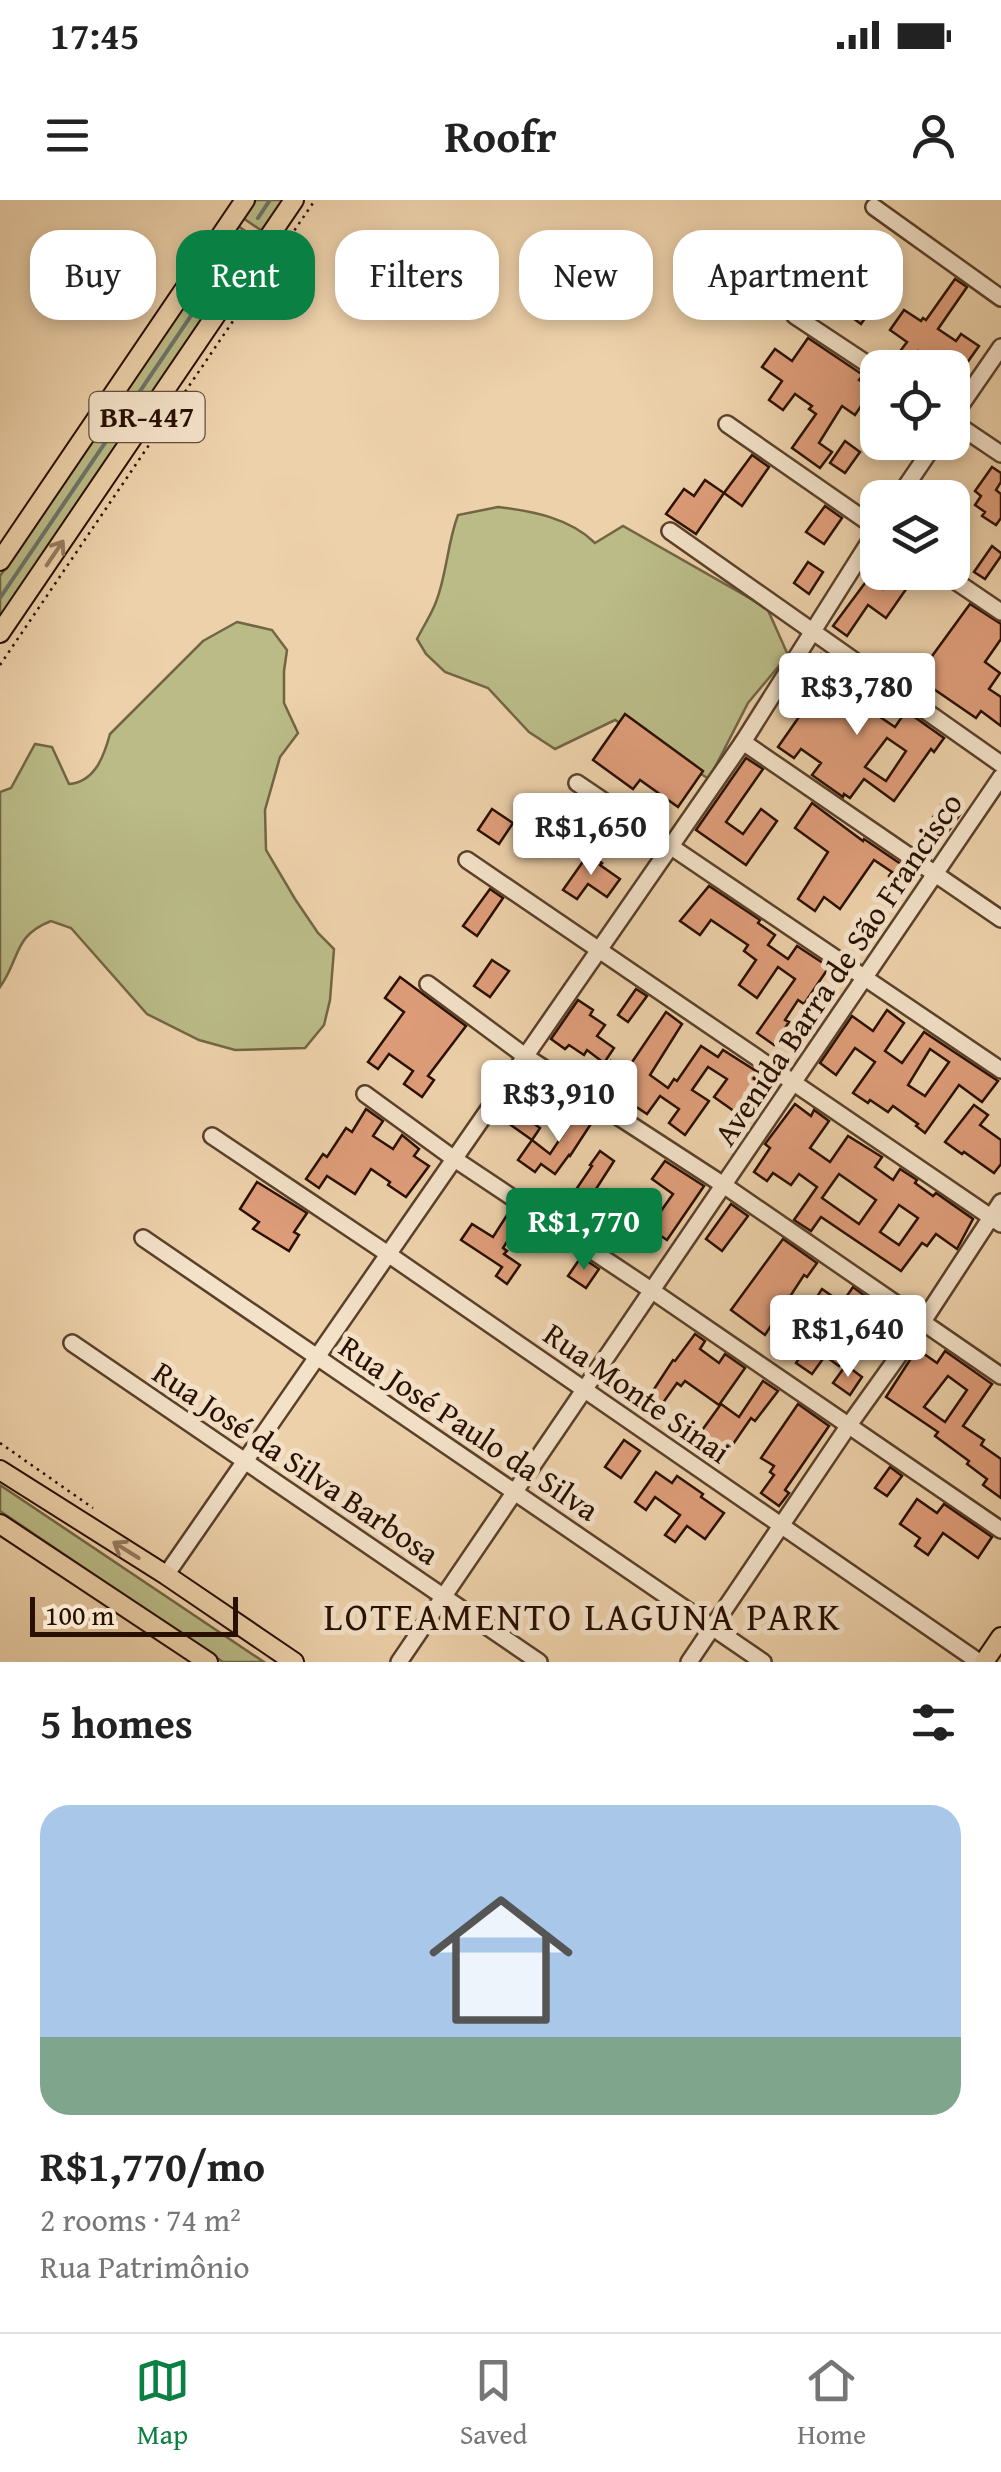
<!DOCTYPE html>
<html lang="en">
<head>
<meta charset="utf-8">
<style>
  body { margin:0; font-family:"Gentium Book Plus",serif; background:#f6f6f6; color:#222; height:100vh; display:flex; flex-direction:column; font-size:38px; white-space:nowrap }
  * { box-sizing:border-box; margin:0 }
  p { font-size:32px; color:#767676 }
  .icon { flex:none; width:55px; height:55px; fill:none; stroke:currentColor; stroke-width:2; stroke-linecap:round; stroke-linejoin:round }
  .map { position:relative; height:1462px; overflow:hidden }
  .drawer { display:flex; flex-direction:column; background:#fff; flex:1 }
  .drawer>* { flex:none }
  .banner { position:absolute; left:30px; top:30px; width:942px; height:90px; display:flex; gap:20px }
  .fabs { position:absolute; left:860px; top:150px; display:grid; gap:20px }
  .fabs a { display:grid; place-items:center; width:110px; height:110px; border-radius:20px; background:#fff; box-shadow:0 5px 15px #0003; font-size:50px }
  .scale { position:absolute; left:30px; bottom:25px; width:208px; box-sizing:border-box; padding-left:10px; border:5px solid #290f00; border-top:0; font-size:28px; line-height:35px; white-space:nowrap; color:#290f00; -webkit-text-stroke:8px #f3e1c8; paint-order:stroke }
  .price { position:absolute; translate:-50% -85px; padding:0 22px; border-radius:10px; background:#fff; color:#222; font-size:32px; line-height:65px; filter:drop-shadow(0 2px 5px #0008) }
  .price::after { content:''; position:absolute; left:50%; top:60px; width:30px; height:22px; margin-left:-15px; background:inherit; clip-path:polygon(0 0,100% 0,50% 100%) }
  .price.current { background:#0b8043; color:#fff }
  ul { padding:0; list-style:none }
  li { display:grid; align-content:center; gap:20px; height:530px; padding:0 40px }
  li span { display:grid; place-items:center; height:310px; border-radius:30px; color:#555 }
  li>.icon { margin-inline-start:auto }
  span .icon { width:180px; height:180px; fill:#fffc; stroke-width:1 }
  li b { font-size:42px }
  h2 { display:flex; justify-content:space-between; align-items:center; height:120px; padding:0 40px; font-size:42px }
  .chip { padding:0 35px; border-radius:30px; background:#fff; box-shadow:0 5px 15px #0003; font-size:35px; line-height:90px }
  .chip.current { background:#0b8043; color:#fff }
  .status { display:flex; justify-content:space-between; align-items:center; height:70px; padding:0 50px; background:#fff; direction:ltr }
  .status svg { height:28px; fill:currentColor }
  header { display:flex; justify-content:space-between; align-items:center; height:130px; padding:0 40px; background:#fff; font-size:45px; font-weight:700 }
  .menu { display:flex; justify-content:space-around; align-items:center; height:140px; border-top:2px solid #e0e0e0; background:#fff; font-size:28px; color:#767676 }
  .menu a { display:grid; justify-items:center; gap:5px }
  .menu .current { color:#0b8043 }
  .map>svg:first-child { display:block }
  .green { fill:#babb87; stroke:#726544; stroke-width:2.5 }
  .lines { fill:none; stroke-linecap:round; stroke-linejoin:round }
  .stream { stroke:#6d736a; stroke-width:4 }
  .building { fill:#df9d7a; stroke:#290f00; stroke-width:2.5; fill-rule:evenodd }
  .minor-casing { stroke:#5a402a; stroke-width:20 }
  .major-casing { stroke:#290f00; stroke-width:22 }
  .path { stroke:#290f00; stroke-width:2.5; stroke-dasharray:2.5 5; stroke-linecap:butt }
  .minor { stroke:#f3e1c8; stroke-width:15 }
  .major { stroke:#edd1aa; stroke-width:18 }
  .oneway { stroke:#957a5e }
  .labels { text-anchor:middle; stroke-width:10; stroke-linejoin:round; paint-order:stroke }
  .shield { fill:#f3e1c8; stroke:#664e3c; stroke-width:2.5 }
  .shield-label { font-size:30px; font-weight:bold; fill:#290f00 }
  .street-label { font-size:32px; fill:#290f00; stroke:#f3e1c8 }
  .quarter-label { font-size:38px; letter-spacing:2.5px; fill:#290f00; stroke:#f3e1c8 }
</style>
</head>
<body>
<div class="status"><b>17:45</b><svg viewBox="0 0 49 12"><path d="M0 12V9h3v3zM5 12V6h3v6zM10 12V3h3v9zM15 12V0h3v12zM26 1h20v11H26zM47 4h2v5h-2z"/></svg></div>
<header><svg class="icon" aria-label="menu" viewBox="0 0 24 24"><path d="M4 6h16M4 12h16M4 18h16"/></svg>Roofr<svg class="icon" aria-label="person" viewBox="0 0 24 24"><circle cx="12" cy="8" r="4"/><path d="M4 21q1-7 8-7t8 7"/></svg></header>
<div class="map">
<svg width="1001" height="1462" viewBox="0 0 1001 1462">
  <rect width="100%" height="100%" fill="#edd1aa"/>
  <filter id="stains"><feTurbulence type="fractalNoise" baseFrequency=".002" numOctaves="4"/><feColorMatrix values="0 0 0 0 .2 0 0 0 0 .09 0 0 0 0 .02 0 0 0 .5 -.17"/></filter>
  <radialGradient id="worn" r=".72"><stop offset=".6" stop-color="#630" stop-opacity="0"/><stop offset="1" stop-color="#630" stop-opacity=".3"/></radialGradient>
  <g class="green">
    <path d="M 256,0 L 284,0 L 262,31 L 243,18 Z"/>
    <path d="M 238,26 L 257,39 L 0,417 L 0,376 Z"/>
    <path d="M 498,307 C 532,311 570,318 595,343 L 623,326 L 767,408 L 788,455 L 748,503 L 709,579 L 615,520 L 555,549 L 529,532 L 488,488 L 445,472 L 426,454 L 417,439 C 423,427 431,415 436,402 C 447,374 447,344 458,315 Z"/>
    <path d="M 237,422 L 272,430 L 287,450 L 284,471 L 284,503 L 298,533 L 280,557 L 265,610 L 266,650 L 295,699 L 318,733 L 334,749 L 330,800 L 324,825 L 305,848 L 235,850 L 199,840 L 147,814 L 71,728 L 51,721 C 13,736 21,757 0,787 L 0,592 L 11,588 L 35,544 L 52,547 L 69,584 C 95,582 104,556 110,534 L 203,441 Z"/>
    <path d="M 0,1285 L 264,1462 L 223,1462 L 0,1311 Z"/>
  </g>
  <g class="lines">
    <g class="stream">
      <path d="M 258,18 L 270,0"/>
      <path d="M 0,398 L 243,39"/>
    </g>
  </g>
  <g class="building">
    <path d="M 955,79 L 967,87 L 938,129 L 956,141 L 961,134 L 979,146 L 952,184 L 952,168 L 943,168 L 918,151 L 913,159 L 901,150 L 907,142 L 890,130 L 904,110 L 921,121 L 923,118 L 926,120 Z"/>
    <path d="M 864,97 L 875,104 L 861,124 L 850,116 Z"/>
    <path d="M 808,138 L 863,175 L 859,180 L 878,192 L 878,218 L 861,206 L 855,215 L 842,206 L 819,243 L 832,252 L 820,268 L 792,248 L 816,214 L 809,209 L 812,206 L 795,194 L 783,210 L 769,200 L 782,181 L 762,167 L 775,149 L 792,161 Z"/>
    <path d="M 845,241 L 860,252 L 845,273 L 830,263 Z"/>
    <path d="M 752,255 L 769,267 L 742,306 L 724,293 Z"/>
    <path d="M 992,267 L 1001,273 L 1001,282 L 996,290 L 1001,294 L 1001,318 L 996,325 L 982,316 L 985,312 L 975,305 L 981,296 L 975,291 Z"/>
    <path d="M 705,280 L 724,293 L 696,334 L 666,314 L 684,289 L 694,296 Z"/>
    <path d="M 825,306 L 842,318 L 824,344 L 806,332 Z"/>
    <path d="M 992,346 L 1001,353 L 1001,356 L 985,379 L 974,372 Z"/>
    <path d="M 808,362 L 823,372 L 809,394 L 794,383 Z"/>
    <path d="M 894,372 L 918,372 L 886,418 L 868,405 L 847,436 L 833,426 L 868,379 L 883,389 Z"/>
    <path d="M 970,404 L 1001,424 L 1001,439 L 985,462 L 1000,473 L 989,489 L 1001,497 L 1001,526 L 981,511 L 976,518 L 922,481 L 932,466 L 927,463 Z"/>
    <path d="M 821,454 L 864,486 L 866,483 L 885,496 L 874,513 L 895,527 L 906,511 L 944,538 L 934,552 L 931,549 L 894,601 L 864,579 L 850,598 L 844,594 L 843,597 L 812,575 L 821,563 L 801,549 L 794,558 L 778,547 L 815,494 L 844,514 L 856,497 L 827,475 L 813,495 L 799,485 ZM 887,538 L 906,551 L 886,581 L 865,567 Z"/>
    <path d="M 625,514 L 703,571 L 678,607 L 640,580 L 633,589 L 593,560 Z"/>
    <path d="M 746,558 L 763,569 L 726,622 L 743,634 L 761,609 L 777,621 L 746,665 L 696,630 Z"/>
    <path d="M 946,598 L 963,610 L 940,643 L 923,632 Z"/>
    <path d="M 812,603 L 863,641 L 864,639 L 917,675 L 895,706 L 883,697 L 894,680 L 889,676 L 892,672 L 874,660 L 840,709 L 824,697 L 815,711 L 798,699 L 828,652 L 795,628 Z"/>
    <path d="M 492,609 L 513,623 L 499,644 L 478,630 Z"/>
    <path d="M 589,653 L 602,663 L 600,665 L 620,679 L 607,697 L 588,684 L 577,699 L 563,690 Z"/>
    <path d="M 709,686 L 760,720 L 758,723 L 775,735 L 768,745 L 788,759 L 797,746 L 829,767 L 804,804 L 798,800 L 785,820 L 789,822 L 774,845 L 757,833 L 795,779 L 778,767 L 757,798 L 739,785 L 756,760 L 744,751 L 748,745 L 711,720 L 700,735 L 680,721 Z"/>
    <path d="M 490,689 L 503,698 L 477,736 L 463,726 Z"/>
    <path d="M 492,760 L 509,771 L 490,797 L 474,786 Z"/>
    <path d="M 400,777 L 466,826 L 428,876 L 434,880 L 422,897 L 404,884 L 413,871 L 389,854 L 378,869 L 368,862 L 404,812 L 385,798 Z"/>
    <path d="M 636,789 L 647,796 L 628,822 L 618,815 Z"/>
    <path d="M 578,800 L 593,810 L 590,815 L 605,825 L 597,836 L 614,848 L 604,863 L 587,850 L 584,855 L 569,845 L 565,849 L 551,839 Z"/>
    <path d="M 887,810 L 904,823 L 885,851 L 902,863 L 924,832 L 998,881 L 982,902 L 959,885 L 925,933 L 916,926 L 918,924 L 893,906 L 888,912 L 870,900 L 868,903 L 853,893 L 875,862 L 855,848 L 836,875 L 820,863 L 852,816 L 873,831 ZM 930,849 L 949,862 L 925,896 L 908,885 Z"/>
    <path d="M 666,812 L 682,824 L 650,875 L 668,888 L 674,879 L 677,881 L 701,846 L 718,857 L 723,850 L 775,883 L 748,921 L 714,897 L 727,879 L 708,867 L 692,890 L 709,901 L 685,935 L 669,923 L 679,909 L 660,896 L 647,914 L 597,881 L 611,861 L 626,871 Z"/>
    <path d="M 513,894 L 527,905 L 521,914 L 540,928 L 532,940 L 498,916 Z"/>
    <path d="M 795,904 L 811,916 L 814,910 L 829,921 L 810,948 L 830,962 L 848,936 L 882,957 L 875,967 L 893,980 L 900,969 L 917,980 L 915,983 L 933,996 L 936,993 L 973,1019 L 957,1049 L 936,1034 L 927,1046 L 922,1043 L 901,1071 L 821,1017 L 811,1031 L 794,1020 L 817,987 L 799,974 L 791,985 L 773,973 L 767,981 L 754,972 L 770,948 L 765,944 ZM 839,974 L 876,1000 L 859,1024 L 822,998 ZM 899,1005 L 918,1018 L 899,1045 L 880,1032 Z"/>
    <path d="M 974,905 L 988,915 L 980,925 L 1001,940 L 1001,964 L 994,973 L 964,952 L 962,954 L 945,942 Z"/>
    <path d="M 582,906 L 596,916 L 570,956 L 569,955 L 555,974 L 541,964 L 535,972 L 518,960 L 532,940 L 550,954 Z"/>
    <path d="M 366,909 L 383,921 L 373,936 L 393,949 L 402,935 L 419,949 L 414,956 L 429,966 L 406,997 L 388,985 L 390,982 L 371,969 L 355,994 L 327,976 L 319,988 L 306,979 L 323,954 L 327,957 L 346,928 L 352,932 Z"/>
    <path d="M 600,951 L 614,961 L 596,989 L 618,1004 L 621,1000 L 633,1008 L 616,1032 L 604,1024 L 606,1021 L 584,1006 L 582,1009 L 569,1000 L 592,966 L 590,965 Z"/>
    <path d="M 665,961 L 704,986 L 667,1040 L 649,1028 L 673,994 L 652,979 Z"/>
    <path d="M 257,982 L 307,1013 L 294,1032 L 299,1035 L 289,1051 L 253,1029 L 259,1022 L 240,1009 Z"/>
    <path d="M 731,1004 L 748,1016 L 722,1051 L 706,1039 Z"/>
    <path d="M 509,1012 L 521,1020 L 503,1048 L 507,1051 L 504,1054 L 520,1065 L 507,1084 L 496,1076 L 502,1067 L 461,1040 L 472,1024 L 493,1037 Z"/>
    <path d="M 783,1039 L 817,1063 L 807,1077 L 804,1075 L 765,1135 L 731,1110 Z"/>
    <path d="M 581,1057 L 599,1069 L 586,1088 L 568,1076 Z"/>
    <path d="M 853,1087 L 865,1096 L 863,1100 L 881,1113 L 863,1139 L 860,1136 L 839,1166 L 825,1156 L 812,1174 L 796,1163 L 829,1115 L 813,1103 L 822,1089 L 842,1103 Z"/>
    <path d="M 695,1134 L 705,1141 L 700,1149 L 719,1163 L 725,1154 L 745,1168 L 719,1205 L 685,1181 L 681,1186 L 677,1183 L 655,1214 L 643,1206 L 673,1160 L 675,1161 Z"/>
    <path d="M 917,1149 L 937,1163 L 945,1151 L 992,1184 L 963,1226 L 984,1240 L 981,1245 L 1001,1259 L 1001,1298 L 983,1285 L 987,1279 L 967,1264 L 969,1261 L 935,1236 L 938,1232 L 886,1197 ZM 948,1176 L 967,1190 L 945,1222 L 924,1207 Z"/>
    <path d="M 846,1165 L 862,1177 L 850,1195 L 833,1183 Z"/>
    <path d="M 763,1181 L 778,1191 L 755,1221 L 751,1218 L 729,1250 L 716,1241 L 710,1251 L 695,1240 L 721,1204 L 739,1217 Z"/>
    <path d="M 798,1204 L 829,1226 L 785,1290 L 789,1293 L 779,1306 L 761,1293 L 774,1275 L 770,1272 L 774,1266 L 761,1258 Z"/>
    <path d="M 624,1240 L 640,1251 L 621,1278 L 605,1267 Z"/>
    <path d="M 890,1267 L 902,1276 L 887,1296 L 875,1288 Z"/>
    <path d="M 656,1272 L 672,1283 L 677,1276 L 703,1294 L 701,1297 L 724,1313 L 705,1339 L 687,1326 L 675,1342 L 665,1335 L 680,1315 L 655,1297 L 646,1310 L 635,1302 Z"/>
    <path d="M 917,1299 L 937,1313 L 944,1304 L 992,1337 L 978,1358 L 943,1333 L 928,1355 L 915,1346 L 920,1338 L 900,1324 Z"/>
  </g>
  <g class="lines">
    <defs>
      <g id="minor">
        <path d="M 874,7 L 1001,98"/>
        <path d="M 795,116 L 878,171"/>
        <path d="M 952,218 L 1001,147"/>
        <path d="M 952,221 L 1001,254"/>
        <path d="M 727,224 L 878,329"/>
        <path d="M 898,298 L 936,242"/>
        <path d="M 670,331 L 1001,564"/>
        <path d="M 942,372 L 1001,412"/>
        <path d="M 743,542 L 1001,719"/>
        <path d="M 577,583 L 1001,870"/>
        <path d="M 467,660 L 1001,1024"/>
        <path d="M 428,784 L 525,856 L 725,986 L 1001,1176"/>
        <path d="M 365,894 L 453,958 L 651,1090 L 1001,1330"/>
        <path d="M 212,936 L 388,1054 L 979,1462"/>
        <path d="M 143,1038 L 763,1462"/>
        <path d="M 72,1143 L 539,1462"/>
        <path d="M 166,1375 L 743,542 L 878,328"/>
        <path d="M 399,1462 L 1001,577"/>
        <path d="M 689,1462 L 849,1225 L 922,1123 L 1001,1002"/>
      </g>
      <g id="major">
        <path d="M 0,361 L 245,0"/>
        <path d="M 0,433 L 294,0"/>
        <path d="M 0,1270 L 166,1375 L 294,1462"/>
        <path d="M 0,1324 L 208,1462"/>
        <path d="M 984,1462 L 1001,1437"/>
      </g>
    </defs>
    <use href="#minor" class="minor-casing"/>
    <use href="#major" class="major-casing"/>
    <g class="path">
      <path d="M 0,465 L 315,0"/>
      <path d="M 0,1243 L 93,1308"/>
    </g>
    <use href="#minor" class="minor"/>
    <use href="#major" class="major"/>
  </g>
  <defs><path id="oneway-shaft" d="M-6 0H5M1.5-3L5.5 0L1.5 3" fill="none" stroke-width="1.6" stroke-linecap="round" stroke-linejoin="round" transform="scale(2.5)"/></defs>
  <g class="oneway">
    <use href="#oneway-shaft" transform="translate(55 353) rotate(-56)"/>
    <use href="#oneway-shaft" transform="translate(126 1350) rotate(-148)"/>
  </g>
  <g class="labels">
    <rect class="shield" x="89.5" y="192" width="115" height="50" rx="8"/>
    <g class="shield-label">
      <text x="147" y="227">BR-447</text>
    </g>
    <g class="street-label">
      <text transform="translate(838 769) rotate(-56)" y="11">Avenida Barra de São Francisco</text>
      <text transform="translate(637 1193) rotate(35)" y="11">Rua Monte Sinai</text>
      <text transform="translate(469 1228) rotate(34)" y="11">Rua José Paulo da Silva</text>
      <text transform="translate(296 1263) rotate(34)" y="11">Rua José da Silva Barbosa</text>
    </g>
    <g class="quarter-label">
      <text x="583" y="1430">LOTEAMENTO LAGUNA PARK</text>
    </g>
  </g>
  <rect width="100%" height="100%" filter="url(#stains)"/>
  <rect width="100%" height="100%" fill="url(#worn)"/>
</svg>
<div class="fabs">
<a><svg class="icon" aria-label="locate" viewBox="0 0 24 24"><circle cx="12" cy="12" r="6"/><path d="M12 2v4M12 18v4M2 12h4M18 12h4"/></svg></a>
<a><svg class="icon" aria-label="layers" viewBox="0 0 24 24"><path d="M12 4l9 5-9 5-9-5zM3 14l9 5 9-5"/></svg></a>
</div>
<div class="scale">100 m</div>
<b class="price" style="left:857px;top:538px">R$3,780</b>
<b class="price" style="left:591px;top:678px">R$1,650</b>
<b class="price" style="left:559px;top:945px">R$3,910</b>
<b class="price current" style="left:584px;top:1073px">R$1,770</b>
<b class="price" style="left:848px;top:1180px">R$1,640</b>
<div class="banner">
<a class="chip">Buy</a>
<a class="chip current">Rent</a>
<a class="chip">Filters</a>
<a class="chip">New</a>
<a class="chip">Apartment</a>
</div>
</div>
<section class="drawer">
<h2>5 homes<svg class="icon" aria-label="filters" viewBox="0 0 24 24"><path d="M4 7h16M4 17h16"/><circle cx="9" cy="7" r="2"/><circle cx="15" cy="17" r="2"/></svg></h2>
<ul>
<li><span style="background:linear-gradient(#a9c7e8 75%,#7fa58c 0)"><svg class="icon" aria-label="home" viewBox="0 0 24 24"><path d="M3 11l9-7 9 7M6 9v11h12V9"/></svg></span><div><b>R$1,770/mo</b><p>2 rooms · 74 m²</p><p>Rua Patrimônio</p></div></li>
</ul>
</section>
<nav class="menu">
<a class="current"><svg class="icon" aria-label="map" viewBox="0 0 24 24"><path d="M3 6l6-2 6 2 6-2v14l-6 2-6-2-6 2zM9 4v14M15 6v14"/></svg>Map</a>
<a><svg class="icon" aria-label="saved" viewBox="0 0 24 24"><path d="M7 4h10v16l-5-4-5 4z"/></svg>Saved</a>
<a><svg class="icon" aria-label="home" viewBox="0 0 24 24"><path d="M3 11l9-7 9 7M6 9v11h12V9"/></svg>Home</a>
</nav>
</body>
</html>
